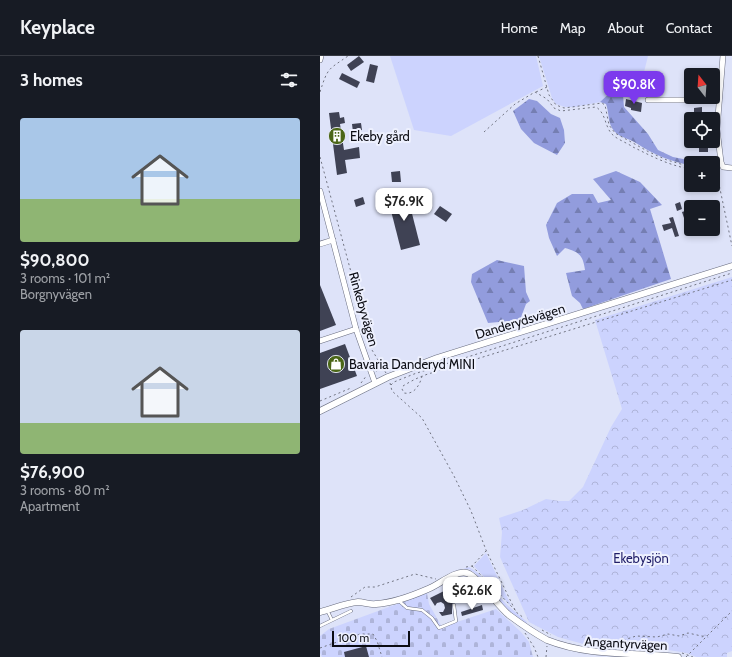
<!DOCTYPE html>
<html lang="en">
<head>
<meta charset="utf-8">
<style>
  body { margin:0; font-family:Cabin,sans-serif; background:#242831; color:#f1f3f6; height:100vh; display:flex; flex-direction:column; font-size:15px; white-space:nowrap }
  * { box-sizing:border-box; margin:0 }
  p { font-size:13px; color:#9ea1a6 }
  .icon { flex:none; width:22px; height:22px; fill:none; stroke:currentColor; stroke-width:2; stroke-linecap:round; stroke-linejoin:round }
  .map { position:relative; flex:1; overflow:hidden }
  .drawer { display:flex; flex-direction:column; background:#171b24; width:320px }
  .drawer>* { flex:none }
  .needle { width:26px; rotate:343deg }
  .buttons { position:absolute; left:364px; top:12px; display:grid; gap:8px }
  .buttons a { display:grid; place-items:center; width:36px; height:36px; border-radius:4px; background:#171b24; box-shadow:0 2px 6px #0003; font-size:20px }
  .scale { position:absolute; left:12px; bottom:10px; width:78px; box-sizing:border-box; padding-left:4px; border:2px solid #0b0c13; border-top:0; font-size:11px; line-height:14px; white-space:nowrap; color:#0b0c13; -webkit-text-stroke:3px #edf0fe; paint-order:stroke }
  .price { position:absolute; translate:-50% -34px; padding:0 9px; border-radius:8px; background:#fff; color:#222; font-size:13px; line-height:26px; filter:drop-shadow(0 1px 2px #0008) }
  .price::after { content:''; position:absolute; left:50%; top:24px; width:12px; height:9px; margin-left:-6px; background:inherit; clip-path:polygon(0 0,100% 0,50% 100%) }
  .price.selected { background:#7c3aed; color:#fff }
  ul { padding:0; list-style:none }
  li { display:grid; align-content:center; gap:8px; height:212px; padding:0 20px }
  li span { display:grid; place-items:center; height:124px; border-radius:4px; color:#555 }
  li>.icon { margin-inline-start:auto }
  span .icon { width:72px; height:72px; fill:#fffc; stroke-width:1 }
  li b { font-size:17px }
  h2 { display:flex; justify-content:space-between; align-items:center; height:48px; padding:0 20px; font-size:17px }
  header { display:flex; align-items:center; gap:24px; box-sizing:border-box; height:56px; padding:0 20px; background:#171b24; border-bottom:1px solid #363941 }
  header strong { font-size:19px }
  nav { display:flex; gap:22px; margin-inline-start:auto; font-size:14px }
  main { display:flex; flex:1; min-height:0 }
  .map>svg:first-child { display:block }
  .grass { fill:#ccd3fe }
  .forest { fill:url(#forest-firs) }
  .cemetery { fill:url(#cemetery-stones) }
  .park { fill:url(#park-crowns) }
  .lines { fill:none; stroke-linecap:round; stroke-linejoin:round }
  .stream { stroke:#858ece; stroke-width:1.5 }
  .building { fill:#3f4254 }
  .service-casing { stroke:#676b7e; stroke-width:3.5 }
  .minor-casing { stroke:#676b7e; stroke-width:6 }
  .tertiary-casing { stroke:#676b7e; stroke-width:7 }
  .path { stroke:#717482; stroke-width:1; stroke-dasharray:2 3; stroke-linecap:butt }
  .service { stroke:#fff; stroke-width:2.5 }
  .minor { stroke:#fff; stroke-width:5 }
  .tertiary { stroke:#fff; stroke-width:6 }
  .labels { text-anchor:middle; stroke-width:4; stroke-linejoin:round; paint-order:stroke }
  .poi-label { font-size:13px; fill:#0b0c13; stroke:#edf0fe; text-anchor:start }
  .street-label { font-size:13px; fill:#0b0c13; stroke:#edf0fe }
  .park-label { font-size:13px; fill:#211f69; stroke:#edf0fe }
</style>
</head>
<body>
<header>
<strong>Keyplace</strong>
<nav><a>Home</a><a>Map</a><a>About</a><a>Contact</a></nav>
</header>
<main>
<section class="drawer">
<h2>3 homes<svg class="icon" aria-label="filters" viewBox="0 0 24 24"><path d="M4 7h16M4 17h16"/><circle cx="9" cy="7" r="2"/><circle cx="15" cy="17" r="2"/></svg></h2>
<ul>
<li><span style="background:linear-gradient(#a9c7e8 65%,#8fb573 0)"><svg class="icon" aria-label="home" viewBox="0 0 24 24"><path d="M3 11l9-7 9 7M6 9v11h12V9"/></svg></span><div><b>$90,800</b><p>3 rooms · 101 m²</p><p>Borgnyvägen</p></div></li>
<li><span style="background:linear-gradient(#c9d6e8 75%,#8fb573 0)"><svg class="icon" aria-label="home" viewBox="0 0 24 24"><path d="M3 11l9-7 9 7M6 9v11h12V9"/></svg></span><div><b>$76,900</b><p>3 rooms · 80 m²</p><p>Apartment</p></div></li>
</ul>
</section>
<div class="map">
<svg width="412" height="601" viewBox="0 0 412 601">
  <defs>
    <pattern id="forest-firs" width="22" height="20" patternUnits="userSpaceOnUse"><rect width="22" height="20" fill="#929cdd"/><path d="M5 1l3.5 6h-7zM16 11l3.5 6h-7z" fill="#757eb2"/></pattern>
    <pattern id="cemetery-stones" width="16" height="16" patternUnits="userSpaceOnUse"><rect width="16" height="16" fill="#ccd3fe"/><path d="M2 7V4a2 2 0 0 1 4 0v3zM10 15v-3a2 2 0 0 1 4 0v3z" fill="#aeb4d9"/></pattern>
    <pattern id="park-crowns" width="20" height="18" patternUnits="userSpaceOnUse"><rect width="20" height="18" fill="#ccd3fe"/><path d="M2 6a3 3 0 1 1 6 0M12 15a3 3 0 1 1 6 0" fill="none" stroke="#aeb4d9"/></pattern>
  </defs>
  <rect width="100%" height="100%" fill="#dee3f9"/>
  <g class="grass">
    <path d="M 70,0 L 216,0 L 223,30 L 131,80 L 94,74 Z"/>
    <path d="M 219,0 L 328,0 L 324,16 L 309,32 L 301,31 L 295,32 L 280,46 L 254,51 L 245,51 L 236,48 L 232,42 Z"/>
    <path d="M 166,497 L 191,549 L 190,549 L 154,510 Z"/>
    <path d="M 149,511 L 158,517 L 187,549 L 207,566 L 206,568 L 189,555 L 155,517 L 149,513 L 143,513 Z"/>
  </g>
  <g class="forest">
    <path d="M 301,31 L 309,32 L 303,39 L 304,51 L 328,78 L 338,94 L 353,101 L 368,104 L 398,107 L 396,111 L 393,112 L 393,107 L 371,107 L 371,109 C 350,106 333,98 316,87 C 308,82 297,81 292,72 C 288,65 289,56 286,48 L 280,46 L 295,32 Z"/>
    <path d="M 209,43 L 217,45 L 231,58 L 240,62 L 244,74 L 245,87 L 237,99 L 214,87 L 201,73 L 193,55 Z"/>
    <path d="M 296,115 L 320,126 L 342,149 L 330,153 L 351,223 L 263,253 L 260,247 L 252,240 L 246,217 L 265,214 C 263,199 259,196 245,192 L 237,200 L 229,182 L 226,169 L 237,147 L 252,138 L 273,138 L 278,147 L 291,144 L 273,123 Z"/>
    <path d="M 177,204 L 204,210 L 206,236 L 210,245 L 206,248 L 200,264 L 168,267 L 151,226 L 152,218 Z"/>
  </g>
  <path class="cemetery" d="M 107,537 L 109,548 L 123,573 L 131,568 L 176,553 L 201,576 L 209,586 L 213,601 L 2,601 L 0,597 L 0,580 L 9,573 Z"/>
  <path class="park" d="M 412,221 L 412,595 L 407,597 L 407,601 L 376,601 L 367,597 L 336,592 L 300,593 L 267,589 L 238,581 L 209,566 L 180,501 L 182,476 L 179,462 L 203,454 L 226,443 L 239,445 L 249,445 L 263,431 L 291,371 L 302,353 L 275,264 Z"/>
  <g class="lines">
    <path class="stream" d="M 306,587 L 309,586"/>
  </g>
  <g class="building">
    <path d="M 39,0 L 44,6 L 31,15 L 27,9 Z"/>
    <path d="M 50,8 L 58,10 L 54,27 L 46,25 Z"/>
    <path d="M 22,17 L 40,26 L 37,32 L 19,23 Z"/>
    <path d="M 306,43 L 322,47 L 321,56 L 311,54 L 311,52 L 305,50 Z"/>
    <path d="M 382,51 L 382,58 L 374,58 L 374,52 Z"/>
    <path d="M 19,56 L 20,62 L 24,61 L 25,67 L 20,68 L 24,94 L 39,91 L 40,102 L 25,104 L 27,117 L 17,119 L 9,57 Z"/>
    <path d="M 41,67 L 42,74 L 33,76 L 32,68 Z"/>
    <path d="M 379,85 L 384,85 L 384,88 L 388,88 L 388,96 L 379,96 Z"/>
    <path d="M 80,115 L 81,126 L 72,126 L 71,116 Z"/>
    <path d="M 87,138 L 100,189 L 81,194 L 68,143 Z"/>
    <path d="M 43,141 L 45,148 L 36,151 L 34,144 Z"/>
    <path d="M 360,146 L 362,153 L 357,155 L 355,148 Z"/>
    <path d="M 120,150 L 132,158 L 126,166 L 114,158 Z"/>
    <path d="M 371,153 L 371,160 L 364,162 L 362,156 Z"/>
    <path d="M 353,161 L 359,180 L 355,181 L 352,172 L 344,175 L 342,169 L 351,167 L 349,162 Z"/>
    <path d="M 0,229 L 16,269 L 0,275 Z"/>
    <path d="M 25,288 L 37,320 L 0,333 L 0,297 Z"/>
    <path d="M 149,530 L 152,537 L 139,541 L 140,544 L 132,548 L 132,558 L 122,560 L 119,556 L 123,556 L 125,552 L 124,548 L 121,546 L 117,547 L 115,550 L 110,542 L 130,532 L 131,536 Z"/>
    <path d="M 162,549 L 163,554 L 142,560 L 141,556 Z"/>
    <path d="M 46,590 L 49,601 L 25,601 L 24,596 Z"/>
  </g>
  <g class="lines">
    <defs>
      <g id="service">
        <path d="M 79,545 L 87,552 L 102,554 L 112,562 L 119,572 L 136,565 L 134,549"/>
        <path d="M 7,554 L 12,564"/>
        <path d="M 0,570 L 31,555"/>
      </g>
      <g id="minor">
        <path d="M 403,0 L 397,73 L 401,106 L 403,111 L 412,112"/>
        <path d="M 0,4 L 1,0"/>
        <path d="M 328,44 L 399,44"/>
        <path d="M 0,135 L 36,273 L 55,327"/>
        <path d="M 0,188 L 13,184"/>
        <path d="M 0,285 L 36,273"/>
      </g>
      <g id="tertiary">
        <path d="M 0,355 L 68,321 L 117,302 L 412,210"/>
        <path d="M 0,556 C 12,553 26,547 38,546 C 44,546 50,549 56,548 C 73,547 92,540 108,533 C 119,529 135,514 147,517 C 156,519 179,551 189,559 C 201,568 214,577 227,584 C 270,601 313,596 358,601"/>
      </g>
    </defs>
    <use href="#service" class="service-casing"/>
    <use href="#minor" class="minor-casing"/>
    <use href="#tertiary" class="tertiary-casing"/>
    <g class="path">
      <path d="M 218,0 L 229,39 L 236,49 L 244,52 L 282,47 L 285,49 L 289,69 L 295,77 L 329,96 L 347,104 L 371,111"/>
      <path d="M 0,36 C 8,11 8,14 28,0"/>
      <path d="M 216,36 L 227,31"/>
      <path d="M 164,76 L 195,48 L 215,36 L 227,43 L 234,52 L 241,55 L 276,51 C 287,58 284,72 294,80 C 299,84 307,87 313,91 C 331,100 350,110 371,113"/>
      <path d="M 0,101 L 52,294 L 66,317"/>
      <path d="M 393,113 L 398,113"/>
      <path d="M 393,115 L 396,114 L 412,190"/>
      <path d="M 56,315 L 62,313"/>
      <path d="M 102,320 C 100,329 94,339 84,337 L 82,333 L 83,330 C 91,325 99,321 108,318 L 412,224"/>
      <path d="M 41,327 L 47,319"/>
      <path d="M 70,327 L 72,335 L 102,362 L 134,420 L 151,455 L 166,494 L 196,556 L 204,562"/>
      <path d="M 71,329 L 74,326 L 94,318 L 412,217"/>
      <path d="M 0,345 L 31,332"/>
      <path d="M 152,510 L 196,555"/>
      <path d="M 146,511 L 152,510 L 166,495"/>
      <path d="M 31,541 L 45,531 L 55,531 L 95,518 L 116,523"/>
      <path d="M 222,574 L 231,579"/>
      <path d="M 205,577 L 214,591 L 218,601"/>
      <path d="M 296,591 L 307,583 L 316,580 L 337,581 L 348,578 L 359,580 L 368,577 L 386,581"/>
      <path d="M 0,592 L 40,578 L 53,578 L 57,585 L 62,601"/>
      <path d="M 362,597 L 373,601"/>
      <path d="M 226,601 L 227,590"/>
      <path d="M 366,601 L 412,555"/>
    </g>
    <use href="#service" class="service"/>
    <use href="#minor" class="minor"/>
    <use href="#tertiary" class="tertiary"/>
  </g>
  <defs>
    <symbol id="building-disc" viewBox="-11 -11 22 22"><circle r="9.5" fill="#4b6617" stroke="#edf0fe"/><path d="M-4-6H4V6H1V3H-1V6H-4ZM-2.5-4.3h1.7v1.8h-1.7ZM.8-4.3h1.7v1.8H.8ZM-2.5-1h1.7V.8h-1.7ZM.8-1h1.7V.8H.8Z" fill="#fff"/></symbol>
    <symbol id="shop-disc" viewBox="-11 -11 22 22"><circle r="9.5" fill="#4b6617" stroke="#edf0fe"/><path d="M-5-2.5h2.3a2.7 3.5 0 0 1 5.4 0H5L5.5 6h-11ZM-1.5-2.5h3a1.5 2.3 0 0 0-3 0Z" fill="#fff"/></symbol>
  </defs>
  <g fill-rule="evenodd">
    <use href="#building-disc" x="7" y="70" width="20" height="20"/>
    <use href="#shop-disc" x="6" y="298" width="20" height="20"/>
  </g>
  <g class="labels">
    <g class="poi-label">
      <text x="30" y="85">Ekeby gård</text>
      <text x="29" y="313">Bavaria Danderyd MINI</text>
    </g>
    <g class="street-label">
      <text transform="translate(44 253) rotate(74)" y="5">Rinkebyvägen</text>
      <text transform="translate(200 265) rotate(-17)" y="5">Danderydsvägen</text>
      <text transform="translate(306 587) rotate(3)" y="5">Angantyrvägen</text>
    </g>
    <g class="park-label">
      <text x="321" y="507">Ekebysjön</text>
    </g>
  </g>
</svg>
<div class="buttons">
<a><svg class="needle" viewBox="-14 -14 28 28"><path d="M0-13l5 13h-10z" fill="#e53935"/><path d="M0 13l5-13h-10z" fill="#9ea1a6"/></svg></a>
<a><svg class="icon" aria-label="locate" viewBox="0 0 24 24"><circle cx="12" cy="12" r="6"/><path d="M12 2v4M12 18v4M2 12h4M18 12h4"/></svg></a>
<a>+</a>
<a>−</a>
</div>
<div class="scale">100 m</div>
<b class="price selected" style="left:314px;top:49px">$90.8K</b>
<b class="price" style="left:84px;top:166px">$76.9K</b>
<b class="price" style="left:152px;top:555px">$62.6K</b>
</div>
</main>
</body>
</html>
